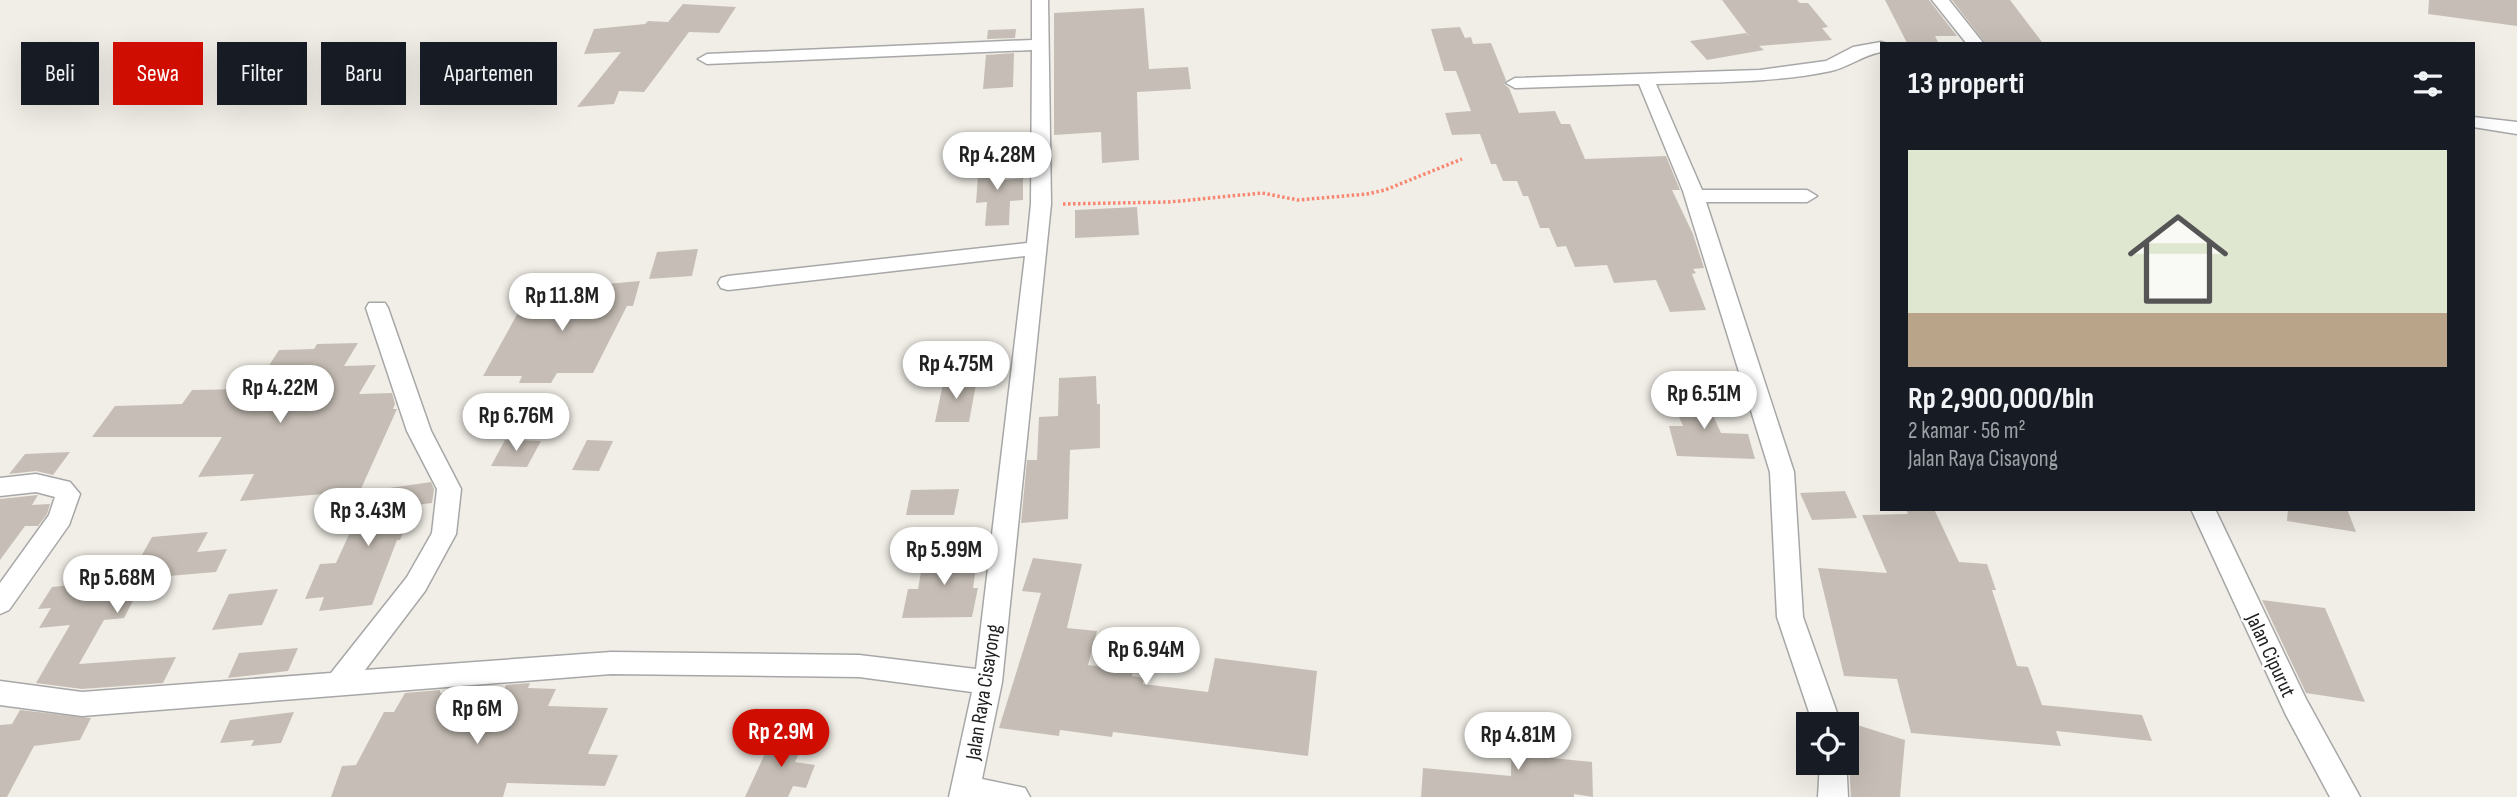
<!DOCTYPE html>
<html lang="id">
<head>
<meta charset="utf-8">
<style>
  body { margin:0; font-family:"Sofia Sans Condensed",sans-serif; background:#20242c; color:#f1f3f6; height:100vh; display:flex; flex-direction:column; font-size:26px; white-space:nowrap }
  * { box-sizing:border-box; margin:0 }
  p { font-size:23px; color:#9ea1a6 }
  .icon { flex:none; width:38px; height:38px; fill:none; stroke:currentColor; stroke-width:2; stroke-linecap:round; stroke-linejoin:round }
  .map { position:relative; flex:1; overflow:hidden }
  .details { position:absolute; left:1880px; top:42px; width:595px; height:469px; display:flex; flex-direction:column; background:#171b24; border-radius:0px; box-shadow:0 7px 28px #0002 }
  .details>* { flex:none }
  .hud { position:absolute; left:21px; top:42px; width:665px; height:63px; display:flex; gap:14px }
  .buttons { position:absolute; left:1796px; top:712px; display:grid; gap:14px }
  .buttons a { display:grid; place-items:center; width:63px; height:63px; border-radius:0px; background:#171b24; box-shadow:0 7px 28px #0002; font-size:35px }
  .price { position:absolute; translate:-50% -60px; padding:0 16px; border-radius:24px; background:#fff; color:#222; font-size:23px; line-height:46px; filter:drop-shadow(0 2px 4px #0008) }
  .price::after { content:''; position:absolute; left:50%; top:42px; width:21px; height:16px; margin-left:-10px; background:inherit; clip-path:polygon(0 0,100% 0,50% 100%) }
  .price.selected { background:#d00d01; color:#fff }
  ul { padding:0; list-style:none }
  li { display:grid; align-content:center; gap:14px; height:371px; padding:0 28px }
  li+li { border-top:2px solid #363941 }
  li span { display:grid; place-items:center; height:217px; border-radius:0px; color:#555 }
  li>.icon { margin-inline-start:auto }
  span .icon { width:126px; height:126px; fill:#fffc; stroke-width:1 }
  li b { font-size:30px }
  h2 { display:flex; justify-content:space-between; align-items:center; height:84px; padding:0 28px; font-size:30px }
  .chip { padding:0 24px; border-radius:0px; background:#171b24; box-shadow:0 7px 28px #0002; font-size:24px; line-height:63px }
  .chip.selected { background:#d00d01; color:#fff }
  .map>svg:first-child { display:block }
  .building { fill:#c6beb6 }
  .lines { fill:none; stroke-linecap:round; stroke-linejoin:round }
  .street-casing { stroke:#a7a7a7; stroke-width:3 }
  .path { stroke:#f98670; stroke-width:3.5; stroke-dasharray:2.5 2.5; stroke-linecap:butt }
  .street { fill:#fff; fill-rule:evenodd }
  .labels { text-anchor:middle; stroke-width:5; stroke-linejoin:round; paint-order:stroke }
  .street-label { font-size:21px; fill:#202020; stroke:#fff }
</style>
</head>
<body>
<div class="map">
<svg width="2517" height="797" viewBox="0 0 2517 797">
  <rect width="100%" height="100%" fill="#f1eee7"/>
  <g class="building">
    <path d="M 1722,0 L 1797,0 L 1800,3 L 1808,3 L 1828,27 L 1822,28 L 1832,40 L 1759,46 L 1764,50 L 1707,60 L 1690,41 L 1746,33 L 1749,36 Z"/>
    <path d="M 1885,0 L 1929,0 L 1957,36 L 1935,36 L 1939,44 L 1907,43 Z"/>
    <path d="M 1952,0 L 2010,0 L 2042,42 L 1986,44 Z"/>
    <path d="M 2429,0 L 2517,0 L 2517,26 L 2428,14 Z"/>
    <path d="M 683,4 L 736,7 L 719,33 L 689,32 L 644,92 L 619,91 L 614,104 L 577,107 L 621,52 L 584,54 L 594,29 L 645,24 L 648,21 L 668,22 Z"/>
    <path d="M 1144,8 L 1149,69 L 1188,67 L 1191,89 L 1137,92 L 1139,160 L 1102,163 L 1101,132 L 1054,135 L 1054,13 Z"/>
    <path d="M 1460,27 L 1465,38 L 1471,37 L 1473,44 L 1491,43 L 1506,80 L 1504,84 L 1509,88 L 1519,113 L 1555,111 L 1561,124 L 1570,124 L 1585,159 L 1666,156 L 1680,190 L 1672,190 L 1693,234 L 1704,268 L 1693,269 L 1696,273 L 1692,274 L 1706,310 L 1670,312 L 1656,280 L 1614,283 L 1607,265 L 1575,267 L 1566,246 L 1557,247 L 1549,228 L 1540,228 L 1528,196 L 1523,196 L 1517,181 L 1503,181 L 1496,164 L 1491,164 L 1480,134 L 1452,135 L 1445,113 L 1471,111 L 1456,71 L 1444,71 L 1431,29 Z"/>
    <path d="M 1016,29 L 1015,38 L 987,39 L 988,30 Z"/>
    <path d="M 1014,53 L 1013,87 L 983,89 L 986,55 Z"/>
    <path d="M 1006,162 L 1005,180 L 1023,178 L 1023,200 L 1010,201 L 1009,225 L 985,226 L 987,202 L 976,203 L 979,163 Z"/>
    <path d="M 1137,207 L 1139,235 L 1075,238 L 1075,210 Z"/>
    <path d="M 698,249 L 692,276 L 649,279 L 657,252 Z"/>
    <path d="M 640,281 L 633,306 L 627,306 L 593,373 L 557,373 L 551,383 L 519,383 L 522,376 L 483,376 L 530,291 L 593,292 L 595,285 Z"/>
    <path d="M 358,343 L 344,366 L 376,365 L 359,394 L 392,393 L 395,404 L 393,409 L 397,409 L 360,491 L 240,501 L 254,474 L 198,477 L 222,437 L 92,437 L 115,406 L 182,404 L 192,390 L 244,389 L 248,382 L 259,381 L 279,350 L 314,349 L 317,344 Z"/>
    <path d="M 1096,376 L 1097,404 L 1100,404 L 1100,448 L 1070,450 L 1068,519 L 1021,523 L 1027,460 L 1037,460 L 1039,417 L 1058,416 L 1059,378 Z"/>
    <path d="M 944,379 L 977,379 L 969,422 L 935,422 Z"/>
    <path d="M 1701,390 L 1721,433 L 1748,434 L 1755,459 L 1677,456 L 1669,426 L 1683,426 L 1668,392 Z"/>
    <path d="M 505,440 L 541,441 L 527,467 L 491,466 Z"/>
    <path d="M 587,440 L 613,441 L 599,471 L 572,470 Z"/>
    <path d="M 70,452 L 53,475 L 36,471 L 9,474 L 25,454 Z"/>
    <path d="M 431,482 L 434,489 L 432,503 L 415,505 L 400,540 L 397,540 L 372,605 L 319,611 L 324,597 L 305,599 L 320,564 L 336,563 L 369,491 Z"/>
    <path d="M 959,489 L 954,515 L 906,515 L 911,490 Z"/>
    <path d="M 1845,491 L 1857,518 L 1812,520 L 1800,493 Z"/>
    <path d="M 38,495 L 32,505 L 50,504 L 47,514 L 38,526 L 25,526 L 0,560 L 0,499 Z"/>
    <path d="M 1906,509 L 1934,509 L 1959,562 L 1987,564 L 1996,590 L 1992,590 L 2017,666 L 2028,667 L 2042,705 L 2142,715 L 2152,741 L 2056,731 L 2061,746 L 1911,733 L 1897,679 L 1844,676 L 1818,568 L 1887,573 L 1862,515 L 1908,514 Z"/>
    <path d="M 2288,509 L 2347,509 L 2356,532 L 2287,521 Z"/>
    <path d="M 208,532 L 197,552 L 227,549 L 216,572 L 145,578 L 124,618 L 104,620 L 79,664 L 176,657 L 163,683 L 82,689 L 36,683 L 70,625 L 39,628 L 51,608 L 38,609 L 52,587 L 121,580 L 131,563 L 138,562 L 152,537 Z"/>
    <path d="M 948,549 L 978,554 L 973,588 L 978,588 L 972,617 L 902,618 L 908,589 L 918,589 L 924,555 L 947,555 Z"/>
    <path d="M 1033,558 L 1082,564 L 1067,628 L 1097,631 L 1088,665 L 1133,671 L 1132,676 L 1144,678 L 1143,684 L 1208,692 L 1215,658 L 1317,671 L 1308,756 L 1113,732 L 1112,737 L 1060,730 L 1059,736 L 999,728 L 1041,593 L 1022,591 Z"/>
    <path d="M 278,589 L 262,625 L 212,630 L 229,594 Z"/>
    <path d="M 2262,600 L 2325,608 L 2365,702 L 2306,693 Z"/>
    <path d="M 298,648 L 288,671 L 228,678 L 239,653 Z"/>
    <path d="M 530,683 L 528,688 L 556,689 L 548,706 L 608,708 L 588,754 L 618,755 L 605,786 L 507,783 L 503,797 L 331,797 L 342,766 L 356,765 L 384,712 L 394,712 L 405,693 L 440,690 L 440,693 L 502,694 L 506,685 Z"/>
    <path d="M 20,710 L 91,718 L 80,740 L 34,746 L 7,797 L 0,797 L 0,725 L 12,724 Z"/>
    <path d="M 294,712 L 281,743 L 251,746 L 254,740 L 220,743 L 230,720 Z"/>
    <path d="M 1512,720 L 1551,725 L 1552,758 L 1592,762 L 1593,797 L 1574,794 L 1574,797 L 1421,797 L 1423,768 L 1511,776 Z"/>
    <path d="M 1854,724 L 1905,740 L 1900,797 L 1851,797 L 1849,764 Z"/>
    <path d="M 774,734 L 806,739 L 795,762 L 815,765 L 806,788 L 793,786 L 788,797 L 745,797 Z"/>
  </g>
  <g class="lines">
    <defs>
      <g id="street">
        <path d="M 1032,0 L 1048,0 L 1051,204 L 1002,682 L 982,779 L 1025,788 L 1030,797 L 949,797 L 972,692 L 859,677 L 611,674 L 82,716 L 0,705 L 0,681 L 82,692 L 331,673 L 407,577 L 432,533 L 437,489 L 407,431 L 366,308 L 369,303 L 385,303 L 388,308 L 431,431 L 461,489 L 456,534 L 425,591 L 365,670 L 611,652 L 859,655 L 976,669 L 1025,256 L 728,290 L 721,288 L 718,283 L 721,278 L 728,276 L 1027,243 L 1031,204 L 1032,50 L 707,64 L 698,59 L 707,54 L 1032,40 Z"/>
        <path d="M 1932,0 L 1949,0 L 1984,44 L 1967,44 Z"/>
        <path d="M 1881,42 L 1887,44 L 1881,44 L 1881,52 C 1863,55 1849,67 1831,71 C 1774,83 1714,82 1656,84 L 1702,190 L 1807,190 L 1817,196 L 1807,202 L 1706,202 L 1794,472 L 1803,617 L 1841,724 L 1813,724 L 1777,617 L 1770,472 L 1683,191 L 1639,84 L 1515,88 L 1506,83 L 1515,78 L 1760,70 L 1826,61 L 1853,47 Z"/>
        <path d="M 2473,117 L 2517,122 L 2517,134 L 2473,127 Z"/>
        <path d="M 36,474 L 70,482 L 80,494 L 69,525 L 9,610 L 0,614 L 0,583 L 49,515 L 55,497 L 36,492 L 0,496 L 0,478 Z"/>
        <path d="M 2191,509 L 2215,509 L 2306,699 L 2360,797 L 2330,797 L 2286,715 Z"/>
        <path d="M 1846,758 L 1848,797 L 1818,797 L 1820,763 L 1846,763 Z"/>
      </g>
    </defs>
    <use href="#street" class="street-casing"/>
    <path class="path" d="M 1063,204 L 1169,202 L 1262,193 L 1298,200 L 1367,194 L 1385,190 L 1462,159"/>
    <use href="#street" class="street"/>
  </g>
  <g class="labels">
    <g class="street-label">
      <text transform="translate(2271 655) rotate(65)" y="7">Jalan Cipurut</text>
      <text transform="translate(983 692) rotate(-81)" y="7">Jalan Raya Cisayong</text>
    </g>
  </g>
</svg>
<div class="buttons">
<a><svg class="icon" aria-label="locate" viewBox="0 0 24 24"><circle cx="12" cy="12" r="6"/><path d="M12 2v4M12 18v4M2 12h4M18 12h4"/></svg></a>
</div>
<b class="price" style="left:997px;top:192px">Rp 4.28M</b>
<b class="price" style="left:562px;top:333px">Rp 11.8M</b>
<b class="price" style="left:956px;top:401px">Rp 4.75M</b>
<b class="price" style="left:280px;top:425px">Rp 4.22M</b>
<b class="price" style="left:1704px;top:431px">Rp 6.51M</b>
<b class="price" style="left:516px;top:453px">Rp 6.76M</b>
<b class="price" style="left:368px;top:548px">Rp 3.43M</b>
<b class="price" style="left:944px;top:587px">Rp 5.99M</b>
<b class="price" style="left:117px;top:615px">Rp 5.68M</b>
<b class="price" style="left:1146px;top:687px">Rp 6.94M</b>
<b class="price" style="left:477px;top:746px">Rp 6M</b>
<b class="price selected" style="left:781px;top:769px">Rp 2.9M</b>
<b class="price" style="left:1518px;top:772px">Rp 4.81M</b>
<div class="hud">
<a class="chip">Beli</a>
<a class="chip selected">Sewa</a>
<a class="chip">Filter</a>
<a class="chip">Baru</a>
<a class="chip">Apartemen</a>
</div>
<section class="details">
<h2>13 properti<svg class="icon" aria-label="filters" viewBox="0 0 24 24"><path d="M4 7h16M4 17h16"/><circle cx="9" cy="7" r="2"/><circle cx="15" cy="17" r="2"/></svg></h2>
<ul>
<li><span style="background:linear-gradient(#dfe7d0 75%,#b9a48a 0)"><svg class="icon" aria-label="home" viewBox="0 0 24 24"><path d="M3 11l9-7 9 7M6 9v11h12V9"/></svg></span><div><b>Rp 2,900,000/bln</b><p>2 kamar · 56 m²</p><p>Jalan Raya Cisayong</p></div></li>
</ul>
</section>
</div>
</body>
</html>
